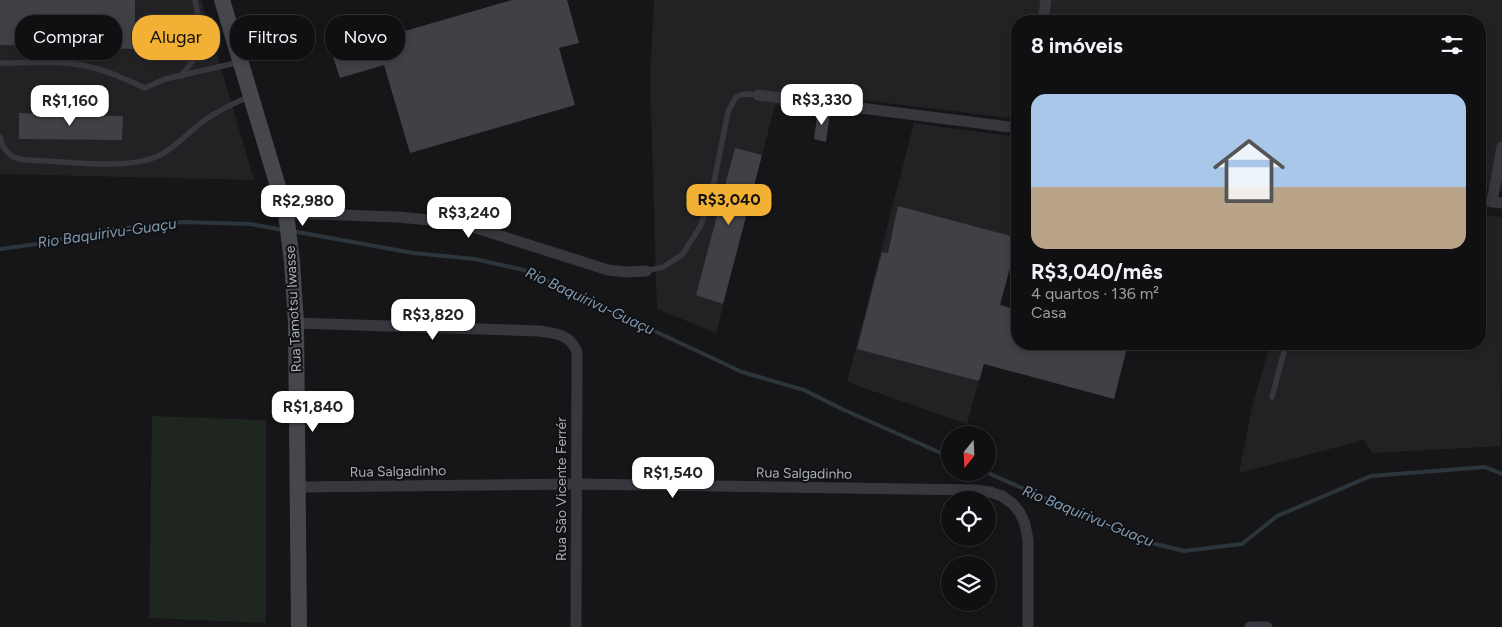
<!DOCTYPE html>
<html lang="pt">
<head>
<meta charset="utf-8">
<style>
  body { margin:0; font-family:Figtree,sans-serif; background:#19191b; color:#f1f3f6; height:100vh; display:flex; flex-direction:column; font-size:19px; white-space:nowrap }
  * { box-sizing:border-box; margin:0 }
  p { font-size:16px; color:#9c9d9f }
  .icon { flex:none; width:28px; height:28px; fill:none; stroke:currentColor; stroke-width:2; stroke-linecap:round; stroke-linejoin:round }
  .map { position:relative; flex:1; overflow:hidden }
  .drawer { position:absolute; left:1011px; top:15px; width:475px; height:335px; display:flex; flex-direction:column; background:#101012; border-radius:20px; box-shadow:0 2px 8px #0003,0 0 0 1px #303032 }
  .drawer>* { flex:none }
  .hud { position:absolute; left:15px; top:15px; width:475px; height:45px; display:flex; gap:10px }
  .needle { width:32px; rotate:198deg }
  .fabs { position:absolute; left:941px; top:426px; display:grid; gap:10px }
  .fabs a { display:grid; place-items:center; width:55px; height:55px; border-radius:50%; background:#101012; box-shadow:0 2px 8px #0003,0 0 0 1px #303032; font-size:25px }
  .price { position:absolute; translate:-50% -42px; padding:0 11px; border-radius:10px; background:#fff; color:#222; font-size:16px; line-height:32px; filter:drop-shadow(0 1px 2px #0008) }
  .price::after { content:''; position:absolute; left:50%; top:30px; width:15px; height:11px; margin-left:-8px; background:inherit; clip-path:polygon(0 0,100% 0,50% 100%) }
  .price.current { background:#f2b134; color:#111 }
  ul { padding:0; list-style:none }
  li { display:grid; align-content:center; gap:10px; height:265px; padding:0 20px }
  li span { display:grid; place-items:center; height:155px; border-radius:15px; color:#555 }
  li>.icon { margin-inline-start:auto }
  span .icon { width:90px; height:90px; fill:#fffc; stroke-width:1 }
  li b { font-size:21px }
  h2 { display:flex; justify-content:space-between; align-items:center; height:60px; padding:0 20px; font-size:21px }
  .tag { padding:0 18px; border-radius:20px; background:#101012; box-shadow:0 2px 8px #0003,0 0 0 1px #303032; font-size:18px; line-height:45px }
  .tag.current { background:#f2b134; color:#111 }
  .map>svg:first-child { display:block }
  .built { fill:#222225 }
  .green { fill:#1e261f }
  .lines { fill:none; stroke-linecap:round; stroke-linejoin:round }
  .stream { stroke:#2c353c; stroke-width:4 }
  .building { fill:#404145 }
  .lane { stroke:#37383d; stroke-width:5.5 }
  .street { stroke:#37383d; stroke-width:11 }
  .secondary { stroke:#45474d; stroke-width:16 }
  .labels { text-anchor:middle; stroke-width:4; stroke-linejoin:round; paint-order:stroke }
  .street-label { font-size:14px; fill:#a8adb8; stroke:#111113 }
  .water-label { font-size:15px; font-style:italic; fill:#7f9bb3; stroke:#111113 }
</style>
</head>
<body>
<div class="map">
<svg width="1502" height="627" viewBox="0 0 1502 627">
  <rect width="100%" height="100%" fill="#161618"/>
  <g class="built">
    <path d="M 0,0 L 201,0 L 254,180 L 0,174 Z"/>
    <path d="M 654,0 L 1502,0 L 1502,190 L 1480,187 L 1480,21 L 1018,21 L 1017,119 L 837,97 L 834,112 L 775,105 L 716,333 L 657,309 L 650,77 Z"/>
    <path d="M 914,123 L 1017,137 L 1017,240 L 967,424 L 847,382 Z"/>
    <path d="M 1480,214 L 1502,217 L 1501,446 L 1372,453 L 1364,440 L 1239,473 L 1252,408 L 1270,344 L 1480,344 Z"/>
  </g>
  <path class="green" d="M 152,416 L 266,420 L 266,623 L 149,618 Z"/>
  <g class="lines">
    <g class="stream">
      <path d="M 292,231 L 413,253 L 475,259 L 524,270 L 742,372 L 804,390 L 842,409 L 950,457"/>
      <path d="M 0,249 L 37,244 L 108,230 L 183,222 L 250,224 L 283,230"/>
      <path d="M 986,472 L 1139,540 L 1184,551 L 1242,544 L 1277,516 L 1371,476 L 1485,467 L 1502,474"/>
    </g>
  </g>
  <g class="building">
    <path d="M 0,0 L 135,0 L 135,49 L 0,45 Z"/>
    <path d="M 512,0 L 567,0 L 579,43 L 559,48 L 575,105 L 410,153 L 384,65 L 340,78 L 333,57 L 375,45 L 374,40 Z"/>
    <path d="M 818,110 L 830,112 L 826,142 L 814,139 Z"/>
    <path d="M 19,113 L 123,116 L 122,140 L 19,139 Z"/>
    <path d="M 735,148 L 762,155 L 723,304 L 696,295 Z"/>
    <path d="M 898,206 L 1018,238 L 1000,305 L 1018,310 L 1018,344 L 1128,344 L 1114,399 L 984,364 L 979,381 L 857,349 L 882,252 L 888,253 Z"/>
  </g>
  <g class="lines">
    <g class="lane">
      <path d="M 0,63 C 30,63 61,60 90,67 C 109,71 127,80 145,88 L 165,79 L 240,62"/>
      <path d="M 181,76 C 187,68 194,61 197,52 C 203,36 198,16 195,0"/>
      <path d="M 0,137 C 2,144 4,151 12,156 C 22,162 38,160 49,161 C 78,163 126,168 153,158 C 173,151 188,132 205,120 C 219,110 234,103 249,97"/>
      <path d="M 646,271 L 663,267 L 682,255 L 700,227 L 711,197 L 728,112 L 736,97 L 744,94 L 758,95"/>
      <path d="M 1272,397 L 1286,344"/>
    </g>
    <g class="street">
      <path d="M 1043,21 L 1046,0"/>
      <path d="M 758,95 L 1018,128"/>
      <path d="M 1480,200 L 1502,203"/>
      <path d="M 1492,202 L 1502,147"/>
      <path d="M 286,213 L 397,217 L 442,221 L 473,227 L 608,270 L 627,272 L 646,271"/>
      <path d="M 296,323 L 540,331 C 557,334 570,334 577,352 L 576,627"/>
      <path d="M 298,487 L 576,484 L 975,490 L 990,492 L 1002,496 L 1013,504 L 1020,513 L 1025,524 L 1028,540 L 1028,627"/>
      <path d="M 1250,627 L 1267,627"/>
    </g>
    <path class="secondary" d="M 222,0 L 286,213 L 292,262 L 296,323 L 299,627"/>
  </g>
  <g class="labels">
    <g class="street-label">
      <text transform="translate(293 309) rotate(-93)" y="5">Rua Tamotsu Iwasse</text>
      <text transform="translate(398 471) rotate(-1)" y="5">Rua Salgadinho</text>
      <text transform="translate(804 473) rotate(1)" y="5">Rua Salgadinho</text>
      <text transform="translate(561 489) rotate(-90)" y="5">Rua São Vicente Ferrér</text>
    </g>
    <g class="water-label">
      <text transform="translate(107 233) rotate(-8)" y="5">Rio Baquirivu-Guaçu</text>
      <text transform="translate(590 301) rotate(25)" y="5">Rio Baquirivu-Guaçu</text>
      <text transform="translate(1088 516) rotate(22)" y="5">Rio Baquirivu-Guaçu</text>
    </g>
  </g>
</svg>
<div class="fabs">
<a><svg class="needle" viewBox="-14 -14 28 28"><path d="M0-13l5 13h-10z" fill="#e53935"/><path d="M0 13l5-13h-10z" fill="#9c9d9f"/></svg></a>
<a><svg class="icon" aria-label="locate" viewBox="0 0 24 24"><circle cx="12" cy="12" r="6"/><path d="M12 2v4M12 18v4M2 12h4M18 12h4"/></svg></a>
<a><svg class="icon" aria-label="layers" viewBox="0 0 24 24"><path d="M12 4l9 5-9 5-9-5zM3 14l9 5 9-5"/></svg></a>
</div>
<b class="price" style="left:822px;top:126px">R$3,330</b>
<b class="price" style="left:70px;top:127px">R$1,160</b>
<b class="price current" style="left:729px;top:226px">R$3,040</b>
<b class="price" style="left:303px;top:227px">R$2,980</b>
<b class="price" style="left:469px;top:239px">R$3,240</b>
<b class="price" style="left:433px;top:341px">R$3,820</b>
<b class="price" style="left:313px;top:433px">R$1,840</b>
<b class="price" style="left:673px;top:499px">R$1,540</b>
<div class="hud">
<a class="tag">Comprar</a>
<a class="tag current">Alugar</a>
<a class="tag">Filtros</a>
<a class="tag">Novo</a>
</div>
<section class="drawer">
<h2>8 imóveis<svg class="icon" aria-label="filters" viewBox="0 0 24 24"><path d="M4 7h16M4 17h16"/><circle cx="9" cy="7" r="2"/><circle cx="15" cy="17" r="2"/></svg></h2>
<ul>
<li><span style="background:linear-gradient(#a9c7e8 60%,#b9a48a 0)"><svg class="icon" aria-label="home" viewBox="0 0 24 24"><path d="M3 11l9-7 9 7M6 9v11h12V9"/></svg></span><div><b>R$3,040/mês</b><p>4 quartos · 136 m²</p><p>Casa</p></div></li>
</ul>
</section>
</div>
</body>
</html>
